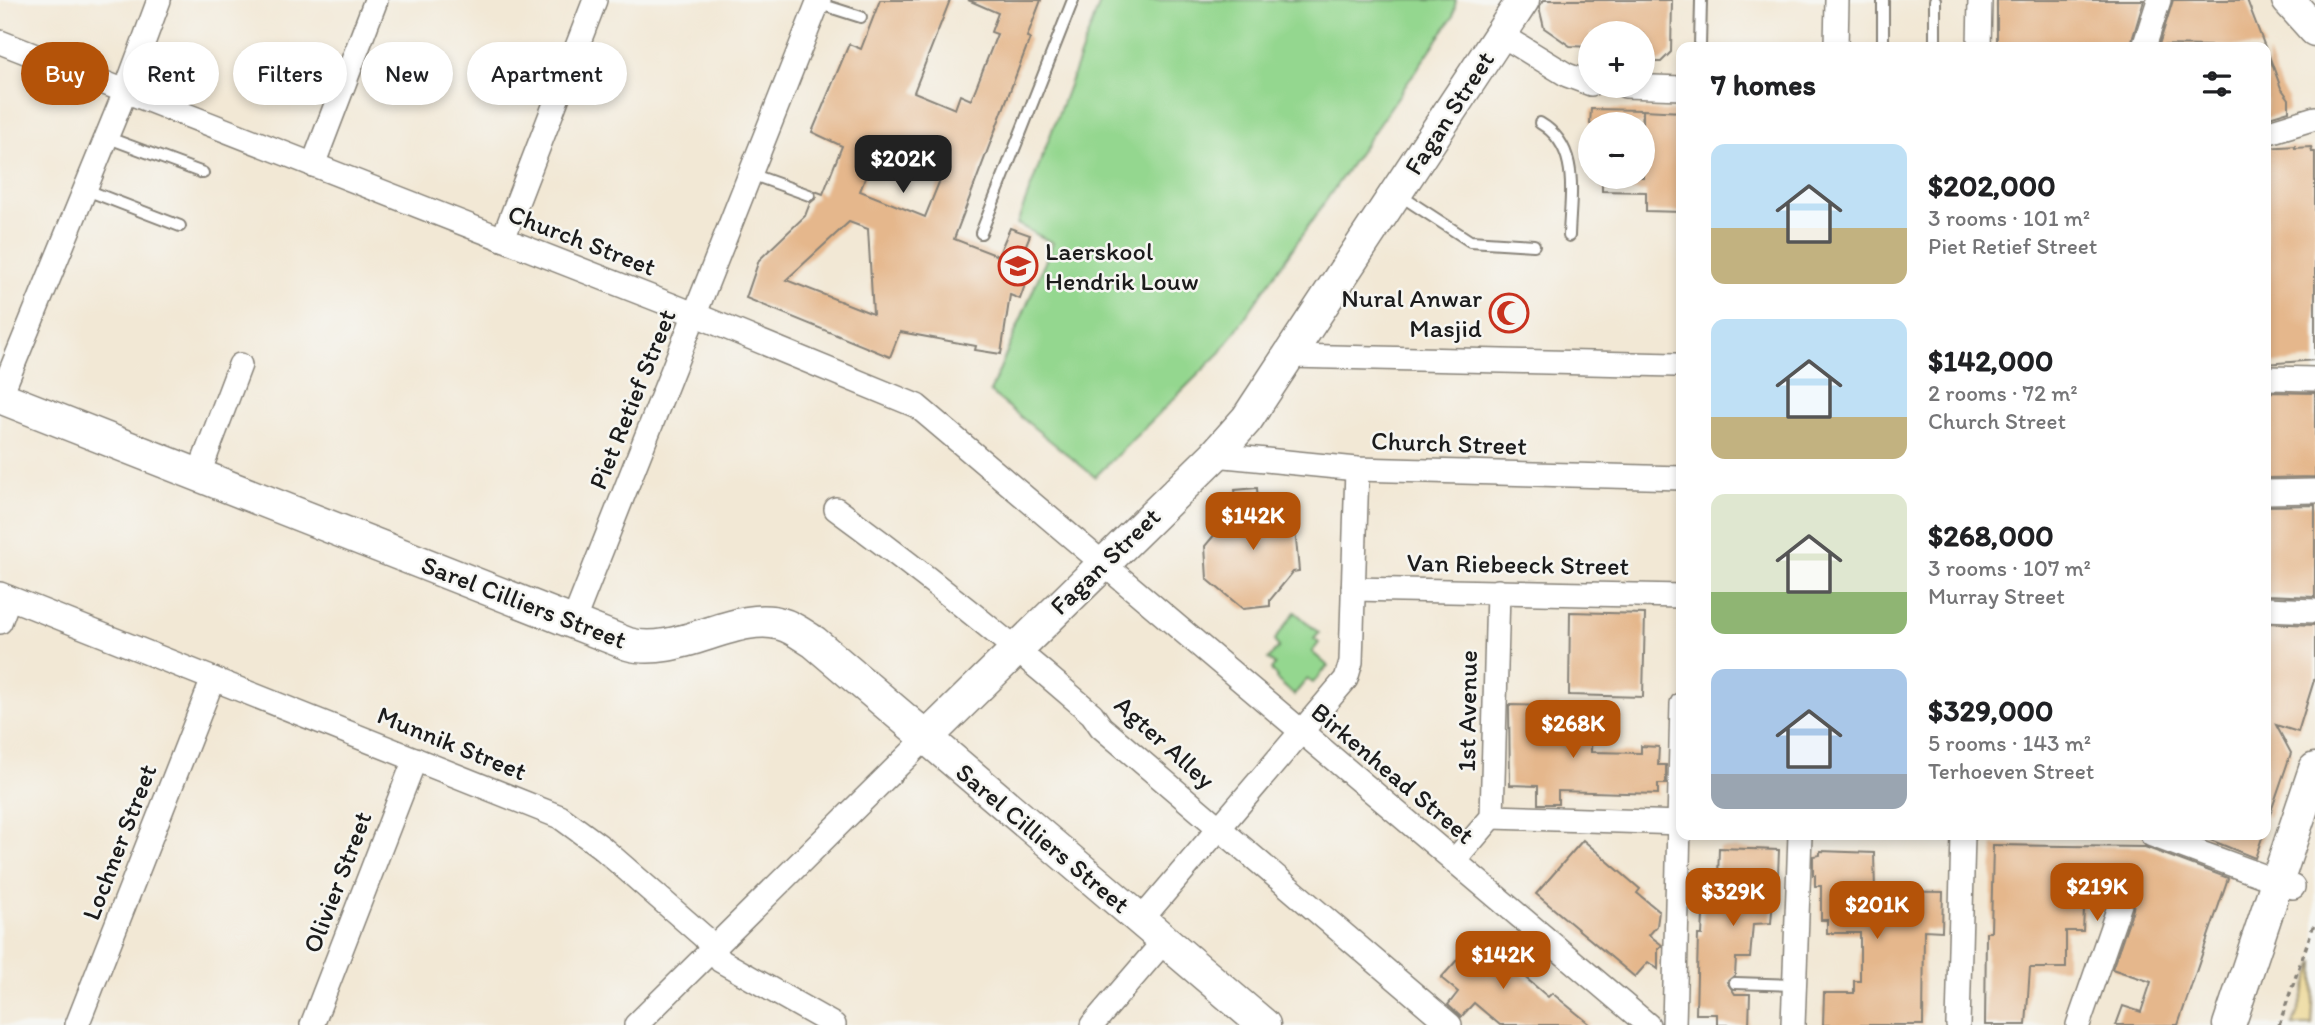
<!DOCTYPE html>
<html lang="en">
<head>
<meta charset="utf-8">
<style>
  body { margin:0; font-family:Itim,sans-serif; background:#f6f6f6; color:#202124; height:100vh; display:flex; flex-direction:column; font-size:26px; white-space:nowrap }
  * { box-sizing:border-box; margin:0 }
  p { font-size:23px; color:#757577 }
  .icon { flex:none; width:38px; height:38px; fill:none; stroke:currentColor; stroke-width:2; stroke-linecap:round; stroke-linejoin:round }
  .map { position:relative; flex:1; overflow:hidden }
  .drawer { position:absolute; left:1676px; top:42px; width:595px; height:798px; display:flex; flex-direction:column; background:#fff; border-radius:14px; box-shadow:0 4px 10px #0003 }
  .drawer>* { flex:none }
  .top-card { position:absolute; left:21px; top:42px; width:665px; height:63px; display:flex; gap:14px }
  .fabs { position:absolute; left:1578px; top:21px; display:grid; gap:14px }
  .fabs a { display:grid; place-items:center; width:77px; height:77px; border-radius:50%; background:#fff; box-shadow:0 4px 10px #0003; font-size:35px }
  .price { position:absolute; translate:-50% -60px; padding:0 16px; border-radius:14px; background:#b45309; color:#fff; font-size:23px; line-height:46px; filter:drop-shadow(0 2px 4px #0008) }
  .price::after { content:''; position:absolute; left:50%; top:42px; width:21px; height:16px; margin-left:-10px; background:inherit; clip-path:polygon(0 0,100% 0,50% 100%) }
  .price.selected { background:#222; color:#fff }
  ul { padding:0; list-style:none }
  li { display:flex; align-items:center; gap:21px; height:175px; padding:0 35px }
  li span { display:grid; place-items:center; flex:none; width:196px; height:140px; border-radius:14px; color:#555 }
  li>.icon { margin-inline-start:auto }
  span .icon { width:84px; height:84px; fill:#fffc; stroke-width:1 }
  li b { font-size:30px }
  h2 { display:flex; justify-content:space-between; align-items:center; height:84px; padding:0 35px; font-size:30px }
  .pill { padding:0 24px; border-radius:32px; background:#fff; box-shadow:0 4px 10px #0003; font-size:24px; line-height:63px }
  .pill.selected { background:#b45309; color:#fff }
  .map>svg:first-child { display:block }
  .green { fill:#94d78f; stroke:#587a56; stroke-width:2 }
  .sand { fill:#eeda9e; stroke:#857b5d; stroke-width:2 }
  .building { fill:#e5b78c; fill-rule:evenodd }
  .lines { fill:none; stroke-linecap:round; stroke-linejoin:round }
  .lane-casing { stroke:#878278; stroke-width:14 }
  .street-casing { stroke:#878278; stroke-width:26 }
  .secondary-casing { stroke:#878278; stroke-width:35 }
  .path { stroke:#878278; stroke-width:3.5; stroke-dasharray:5 5; stroke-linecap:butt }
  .lane { stroke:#fff; stroke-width:10 }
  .street { stroke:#fff; stroke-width:23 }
  .secondary { stroke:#fff; stroke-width:32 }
  .labels { text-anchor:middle; stroke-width:5; stroke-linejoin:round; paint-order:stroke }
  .street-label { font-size:26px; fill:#1c1c1c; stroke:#f6f6f2 }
  .poi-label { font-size:26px; fill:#1c1c1c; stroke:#f6f6f2; text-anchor:start }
</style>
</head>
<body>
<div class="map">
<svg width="2315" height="1025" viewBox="0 0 2315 1025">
  <rect width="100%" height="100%" fill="#f6f6f2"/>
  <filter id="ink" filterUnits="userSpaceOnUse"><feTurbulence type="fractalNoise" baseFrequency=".0143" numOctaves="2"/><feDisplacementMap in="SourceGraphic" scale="14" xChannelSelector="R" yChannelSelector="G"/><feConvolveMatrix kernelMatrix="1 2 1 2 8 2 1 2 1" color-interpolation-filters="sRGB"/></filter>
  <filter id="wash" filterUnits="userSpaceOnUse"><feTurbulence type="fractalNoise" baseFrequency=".00686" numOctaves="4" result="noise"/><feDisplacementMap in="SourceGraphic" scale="28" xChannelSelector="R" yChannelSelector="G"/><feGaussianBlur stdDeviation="1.57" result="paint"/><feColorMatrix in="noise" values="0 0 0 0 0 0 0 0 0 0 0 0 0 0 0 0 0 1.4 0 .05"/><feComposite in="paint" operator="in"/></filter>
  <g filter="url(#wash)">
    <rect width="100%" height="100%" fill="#f2e8d5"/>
    <g class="green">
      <path d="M 1101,0 L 1456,0 L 1453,17 L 1221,352 L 1095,477 L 990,392 L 1053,243 L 1017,224 Z"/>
      <path d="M 1295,612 L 1319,633 L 1314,639 L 1319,643 L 1312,652 L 1328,666 L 1313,683 L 1307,679 L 1294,695 L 1276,679 L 1277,677 L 1271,670 L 1275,665 L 1268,659 L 1279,647 L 1274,641 Z"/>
    </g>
    <path class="sand" d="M 2315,961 L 2312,1025 L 2293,1025 Z"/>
    <g id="blocks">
      <g class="building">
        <path d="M 880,0 L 950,0 L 914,92 L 955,109 L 960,95 L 971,100 L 997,34 L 991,32 L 998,13 L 968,0 L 1041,0 L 1027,37 L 1030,38 L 954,239 L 998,256 L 1010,228 L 1030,235 L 1014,274 L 1027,279 L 1020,299 L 1010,295 L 1001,354 L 975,350 L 976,346 L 900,332 L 890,357 L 746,298 L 759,260 L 805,216 L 810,203 L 816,198 L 815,191 L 823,194 L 842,146 L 812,132 L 849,44 L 861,49 ZM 877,149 L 942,175 L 925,217 L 860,191 ZM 849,222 L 868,229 L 873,314 L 786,280 Z"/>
        <path d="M 1544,0 L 1672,0 L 1671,52 L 1661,62 L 1643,62 L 1643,33 L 1591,33 L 1591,47 L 1570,46 L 1544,28 L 1539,7 Z"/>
        <path d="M 1997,0 L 2144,0 L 2130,47 L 1997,47 Z"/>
        <path d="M 2173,0 L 2247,0 L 2265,47 L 2159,45 Z"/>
        <path d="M 2268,53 L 2281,88 L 2289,99 L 2289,111 L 2266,118 Z"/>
        <path d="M 1591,109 L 1643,110 L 1642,124 L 1590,124 Z"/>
        <path d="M 1643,110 L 1682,112 L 1682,212 L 1646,211 L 1646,192 L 1602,191 L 1602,177 L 1643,177 Z"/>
        <path d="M 2295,146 L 2295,148 L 2311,147 L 2312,152 L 2315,152 L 2315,360 L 2266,364 L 2266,148 Z"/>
        <path d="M 2266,392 L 2315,393 L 2315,477 L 2266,478 Z"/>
        <path d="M 1257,488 L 1259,515 L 1273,500 L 1294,519 L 1299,571 L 1293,572 L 1270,600 L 1270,606 L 1243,609 L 1207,579 L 1205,546 L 1237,508 L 1235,490 Z"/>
        <path d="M 2315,505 L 2315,597 L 2266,595 L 2266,506 Z"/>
        <path d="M 1570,612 L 1645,614 L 1643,697 L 1569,695 Z"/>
        <path d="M 2266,623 L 2315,625 L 2315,677 L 2298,732 L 2276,725 L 2291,753 L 2269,817 L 2266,816 Z"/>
        <path d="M 1509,705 L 1560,706 L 1559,737 L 1585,738 L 1585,743 L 1591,743 L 1591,752 L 1641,753 L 1641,746 L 1659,747 L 1658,765 L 1666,765 L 1666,784 L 1658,784 L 1658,794 L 1558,791 L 1558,804 L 1538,804 L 1538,786 L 1510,785 Z"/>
        <path d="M 2198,835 L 2263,835 L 2255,858 Z"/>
        <path d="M 1583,840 L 1640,889 L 1637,893 L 1659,911 L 1657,926 L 1649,935 L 1662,945 L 1658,949 L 1658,969 L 1648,962 L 1635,977 L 1536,894 Z"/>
        <path d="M 1993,845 L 2145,847 L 2228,878 L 2178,1025 L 2116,1025 L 2123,1006 L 2141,1012 L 2151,982 L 2112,969 L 2133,909 L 2135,889 L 2085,887 L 2083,931 L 2066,931 L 2066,968 L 2030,968 L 2026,1025 L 1985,1025 L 1986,932 L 1991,932 Z"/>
        <path d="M 1719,848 L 1779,850 L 1777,899 L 1773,899 L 1771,923 L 1753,924 L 1750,958 L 1736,958 L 1735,975 L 1727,982 L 1735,994 L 1750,994 L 1749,1025 L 1717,1025 L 1717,1014 L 1696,1014 L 1698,935 L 1702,935 L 1705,877 L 1718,878 Z"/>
        <path d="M 1820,851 L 1874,853 L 1875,891 L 1943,892 L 1942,931 L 1924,930 L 1923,1025 L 1823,1025 L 1824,993 L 1854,993 L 1854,981 L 1860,981 L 1860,933 L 1827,933 L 1827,920 L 1821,920 L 1821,886 L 1815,886 L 1815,875 L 1813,875 L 1813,856 L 1820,855 Z"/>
        <path d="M 1481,933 L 1506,961 L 1548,997 L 1552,993 L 1591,1025 L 1500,1025 L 1474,1003 L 1461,1017 L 1448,1005 L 1458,992 L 1441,978 Z"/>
      </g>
    </g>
  </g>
  <g filter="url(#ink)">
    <use href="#blocks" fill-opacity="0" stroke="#878278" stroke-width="2"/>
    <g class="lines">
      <defs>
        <g id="lane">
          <path d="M 817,3 L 861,17"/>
          <path d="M 1700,47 L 1701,0"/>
          <path d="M 1883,47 L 1883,0"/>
          <path d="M 1935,47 L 1935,0"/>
          <path d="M 1540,123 C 1581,147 1570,195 1569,236"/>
          <path d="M 106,137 L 203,173"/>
          <path d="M 751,174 L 809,195"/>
          <path d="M 84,189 L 180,226"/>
          <path d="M 1398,194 L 1470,241 L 1534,245"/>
          <path d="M 981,233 L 1073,0"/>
          <path d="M 1735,983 L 1794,985"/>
        </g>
        <g id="street">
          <path d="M 1500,34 L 1567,75 L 1591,84"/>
          <path d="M 0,42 L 679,308 L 917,406 L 1648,1025"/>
          <path d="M 1836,47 L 1837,0"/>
          <path d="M 1979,47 L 1980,0"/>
          <path d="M 2144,47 L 2159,0"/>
          <path d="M 1625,86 L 1682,88"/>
          <path d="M 2266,133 L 2315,118"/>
          <path d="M 313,165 L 376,0"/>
          <path d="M 503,239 L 595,0"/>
          <path d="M 1290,356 L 1675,365"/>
          <path d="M 2266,378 L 2315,379"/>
          <path d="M 0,397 L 125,92 L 159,0"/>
          <path d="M 1215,455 L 1357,469 L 1682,478"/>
          <path d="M 198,476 L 240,365"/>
          <path d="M 2266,492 L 2315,491"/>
          <path d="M 836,509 C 925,574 1009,642 1092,714 L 1101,727 L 1450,1025"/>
          <path d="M 1353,589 L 1682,596"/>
          <path d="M 0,594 L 560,817 L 601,847 L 704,937 L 721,961 L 834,1025"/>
          <path d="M 2266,609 L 2315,611"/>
          <path d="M 0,622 L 9,598"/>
          <path d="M 573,622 L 819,0"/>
          <path d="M 1492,817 L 1682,823"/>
          <path d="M 2152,835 L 2293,887"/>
          <path d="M 1454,861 L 1492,817 L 1498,591"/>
          <path d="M 1141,920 L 1346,679 L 1351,662 L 1357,469"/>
          <path d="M 77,1025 L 213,679"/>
          <path d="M 312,1025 L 415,759"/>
          <path d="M 636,1025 L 926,738"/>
          <path d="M 1092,1025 L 1165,940"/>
          <path d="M 1674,1025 L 1682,704"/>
          <path d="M 1793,1025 L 1800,835"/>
          <path d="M 1958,1025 L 1963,835"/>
          <path d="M 2078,1025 L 2120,904"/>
        </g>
        <g id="secondary">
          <path d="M 2288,0 L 2315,30"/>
          <path d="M 0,397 L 628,644 C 677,658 739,610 781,624 C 793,627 804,636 814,642 L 1264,1025"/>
          <path d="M 926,738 L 1215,455 L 1247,419 L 1523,0"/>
          <path d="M 2229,1025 L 2315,769"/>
        </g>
      </defs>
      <use href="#lane" class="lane-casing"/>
      <use href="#street" class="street-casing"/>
      <use href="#secondary" class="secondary-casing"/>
      <path class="path" d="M 2279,1025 L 2315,921"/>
      <use href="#lane" class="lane"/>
      <use href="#street" class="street"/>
      <use href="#secondary" class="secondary"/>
    </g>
  </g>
  <defs>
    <symbol id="school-ring" viewBox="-11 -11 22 22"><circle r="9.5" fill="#f6f6f2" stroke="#c8321e" stroke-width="1.5"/><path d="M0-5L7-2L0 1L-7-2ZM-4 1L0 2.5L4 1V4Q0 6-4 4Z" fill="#c8321e"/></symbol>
    <symbol id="mosque-ring" viewBox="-11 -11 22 22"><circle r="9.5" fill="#f6f6f2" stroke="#c8321e" stroke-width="1.5"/><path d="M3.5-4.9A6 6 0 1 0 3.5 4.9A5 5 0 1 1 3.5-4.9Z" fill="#c8321e"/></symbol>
  </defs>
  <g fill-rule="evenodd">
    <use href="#school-ring" x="996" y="244" width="44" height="44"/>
    <use href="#mosque-ring" x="1487" y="291" width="44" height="44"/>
  </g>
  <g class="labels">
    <g class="street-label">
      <text transform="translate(1449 113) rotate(-57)" y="9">Fagan Street</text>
      <text transform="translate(582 240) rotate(21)" y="9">Church Street</text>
      <text transform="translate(632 399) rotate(-68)" y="9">Piet Retief Street</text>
      <text transform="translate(1449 443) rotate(2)" y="9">Church Street</text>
      <text transform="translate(1105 561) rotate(-44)" y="9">Fagan Street</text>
      <text transform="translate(1518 564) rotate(1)" y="9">Van Riebeeck Street</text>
      <text transform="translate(524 602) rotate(21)" y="9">Sarel Cilliers Street</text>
      <text transform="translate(1467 711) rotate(-89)" y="9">1st Avenue</text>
      <text transform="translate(1165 742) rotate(42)" y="9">Agter Alley</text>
      <text transform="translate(452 743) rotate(22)" y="9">Munnik Street</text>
      <text transform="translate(1393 773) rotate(40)" y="9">Birkenhead Street</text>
      <text transform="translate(1043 838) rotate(40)" y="9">Sarel Cilliers Street</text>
      <text transform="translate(119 842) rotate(-69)" y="9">Lochner Street</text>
      <text transform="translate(337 882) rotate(-69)" y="9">Olivier Street</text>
    </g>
    <g class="poi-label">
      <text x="1045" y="260">Laerskool<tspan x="1045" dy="30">Hendrik Louw</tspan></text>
      <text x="1482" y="307" text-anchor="end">Nural Anwar<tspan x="1482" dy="30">Masjid</tspan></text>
    </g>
  </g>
</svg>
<div class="fabs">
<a>+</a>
<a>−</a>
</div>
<b class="price selected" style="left:903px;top:195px">$202K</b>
<b class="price" style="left:1253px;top:552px">$142K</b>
<b class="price" style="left:1573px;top:760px">$268K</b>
<b class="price" style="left:2097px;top:923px">$219K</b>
<b class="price" style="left:1733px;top:928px">$329K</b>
<b class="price" style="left:1877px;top:941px">$201K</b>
<b class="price" style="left:1503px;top:991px">$142K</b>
<div class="top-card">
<a class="pill selected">Buy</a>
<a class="pill">Rent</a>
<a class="pill">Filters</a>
<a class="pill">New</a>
<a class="pill">Apartment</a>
</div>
<section class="drawer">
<h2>7 homes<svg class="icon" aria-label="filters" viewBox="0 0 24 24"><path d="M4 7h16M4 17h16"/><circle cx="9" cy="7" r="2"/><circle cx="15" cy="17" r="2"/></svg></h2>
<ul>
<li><span style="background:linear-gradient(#bfe0f5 60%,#c2b280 0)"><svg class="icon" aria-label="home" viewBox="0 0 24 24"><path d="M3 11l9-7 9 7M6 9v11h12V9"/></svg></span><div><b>$202,000</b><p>3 rooms · 101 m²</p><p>Piet Retief Street</p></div></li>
<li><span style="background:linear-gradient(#bfe0f5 70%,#c2b280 0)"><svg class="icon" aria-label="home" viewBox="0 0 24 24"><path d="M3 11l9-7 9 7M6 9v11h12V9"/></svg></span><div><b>$142,000</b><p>2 rooms · 72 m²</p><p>Church Street</p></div></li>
<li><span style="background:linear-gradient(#dfe7d0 70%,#8fb573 0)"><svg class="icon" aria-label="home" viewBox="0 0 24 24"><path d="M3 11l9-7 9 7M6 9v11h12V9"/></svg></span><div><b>$268,000</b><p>3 rooms · 107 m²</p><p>Murray Street</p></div></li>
<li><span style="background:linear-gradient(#a9c7e8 75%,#9aa5b1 0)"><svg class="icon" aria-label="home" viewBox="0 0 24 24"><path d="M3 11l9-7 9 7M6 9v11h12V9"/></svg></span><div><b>$329,000</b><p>5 rooms · 143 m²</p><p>Terhoeven Street</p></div></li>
</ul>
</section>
</div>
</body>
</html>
